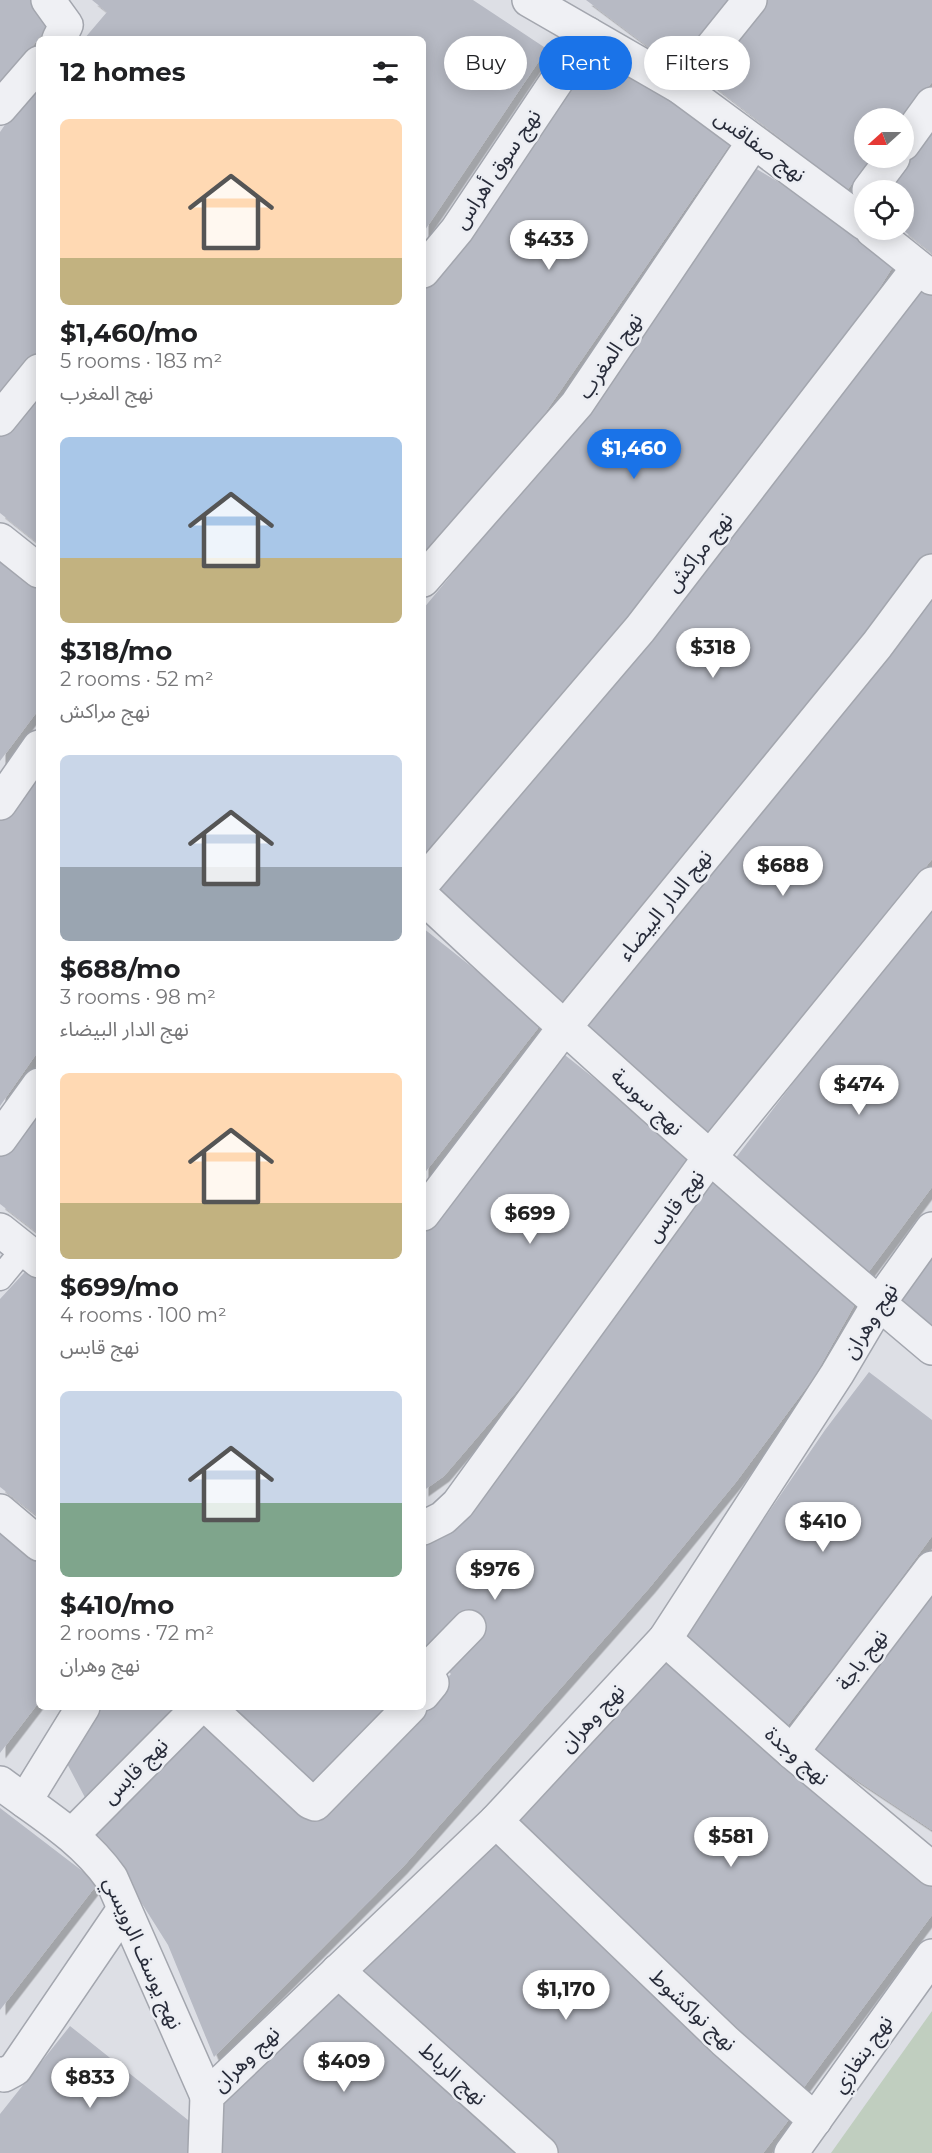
<!DOCTYPE html>
<html lang="en">
<head>
<meta charset="utf-8">
<style>
  body { margin:0; font-family:Montserrat,"Noto Sans Arabic",sans-serif; background:#f6f6f6; color:#202124; height:100vh; display:flex; flex-direction:column; font-size:22px; white-space:nowrap }
  * { box-sizing:border-box; margin:0 }
  p { font-size:20px; color:#757577 }
  .icon { flex:none; width:33px; height:33px; fill:none; stroke:currentColor; stroke-width:2; stroke-linecap:round; stroke-linejoin:round }
  .map { position:relative; flex:1; overflow:hidden }
  .drawer { position:absolute; left:36px; top:36px; width:390px; height:1674px; display:flex; flex-direction:column; background:#fff; border-radius:9px; box-shadow:0 3px 15px #0003 }
  .drawer>* { flex:none }
  .top-card { position:absolute; left:444px; top:36px; width:398px; height:54px; display:flex; gap:12px }
  .needle { width:39px; rotate:249deg }
  .controls { position:absolute; left:854px; top:108px; display:grid; gap:12px }
  .controls a { display:grid; place-items:center; width:60px; height:60px; border-radius:50%; background:#fff; box-shadow:0 3px 15px #0003; font-size:30px }
  .price { position:absolute; translate:-50% -51px; padding:0 14px; border-radius:21px; background:#fff; color:#222; font-size:20px; line-height:39px; filter:drop-shadow(0 2px 3px #0008) }
  .price::after { content:''; position:absolute; left:50%; top:36px; width:18px; height:14px; margin-left:-9px; background:inherit; clip-path:polygon(0 0,100% 0,50% 100%) }
  .price.selected { background:#1a73e8; color:#fff }
  ul { padding:0; list-style:none }
  li { display:grid; align-content:center; gap:12px; height:318px; padding:0 24px }
  li span { display:grid; place-items:center; height:186px; border-radius:9px; color:#555 }
  li>.icon { margin-inline-start:auto }
  span .icon { width:108px; height:108px; fill:#fffc; stroke-width:1 }
  li b { font-size:26px }
  h2 { display:flex; justify-content:space-between; align-items:center; height:72px; padding:0 24px; font-size:26px }
  .tag { padding:0 21px; border-radius:27px; background:#fff; box-shadow:0 3px 15px #0003; font-size:21px; line-height:54px }
  .tag.selected { background:#1a73e8; color:#fff }
  .map>svg:first-child { display:block }
  .green { fill:#c0cebf }
  .building { fill:#b7bac4; filter:url(#shadow) }
  .lines { fill:none; stroke-linecap:round; stroke-linejoin:round }
  .pedestrian-casing { stroke:#a3a6ae; stroke-width:27 }
  .minor-casing { stroke:#a3a6ae; stroke-width:36 }
  .pedestrian { stroke:#eff0f4; stroke-width:24 }
  .minor { stroke:#eff0f4; stroke-width:33 }
  .labels { text-anchor:middle; stroke-width:5; stroke-linejoin:round; paint-order:stroke }
  .street-label { font-size:21px; fill:#282c3a; stroke:#eceef3 }
</style>
</head>
<body>
<div class="map">
<svg width="932" height="2153" viewBox="0 0 932 2153">
  <defs>
    <filter id="shadow"><feDropShadow dx="5.5" dy="5.5" stdDeviation="0" flood-color="#0004"/></filter>
  </defs>
  <rect width="100%" height="100%" fill="#dddfe5"/>
  <path class="green" d="M 932,2011 L 932,2153 L 831,2153 Z"/>
  <g class="building">
    <path d="M 0,0 L 34,0 L 56,16 L 0,88 Z"/>
    <path d="M 92,0 L 473,0 L 547,49 L 423,233 L 423,39 L 84,39 L 107,12 Z"/>
    <path d="M 586,0 L 737,0 L 682,72 Z"/>
    <path d="M 762,0 L 932,0 L 932,82 L 904,118 L 864,118 L 864,158 L 873,158 L 847,190 L 701,76 Z"/>
    <path d="M 596,44 L 735,137 L 514,458 L 423,562 L 423,292 L 449,260 Z"/>
    <path d="M 39,86 L 39,349 L 0,403 L 0,132 L 11,116 Z"/>
    <path d="M 932,117 L 932,253 L 903,230 L 903,190 L 874,190 Z"/>
    <path d="M 755,168 L 900,255 L 860,319 L 575,688 L 423,860 L 423,609 L 551,455 Z"/>
    <path d="M 928,280 L 932,283 L 932,555 L 777,747 L 561,1002 L 430,884 L 758,504 Z"/>
    <path d="M 39,388 L 39,544 L 0,513 L 0,435 Z"/>
    <path d="M 0,543 L 39,575 L 39,709 L 0,761 Z"/>
    <path d="M 932,591 L 932,859 L 711,1138 L 574,1024 Z"/>
    <path d="M 39,769 L 39,1050 L 0,1106 L 0,821 Z"/>
    <path d="M 932,901 L 932,1187 L 867,1274 L 728,1168 Z"/>
    <path d="M 423,928 L 542,1023 L 423,1175 Z"/>
    <path d="M 556,1048 L 697,1160 L 534,1371 L 444,1476 L 423,1491 L 423,1224 Z"/>
    <path d="M 39,1096 L 39,1234 L 0,1204 L 0,1147 Z"/>
    <path d="M 714,1170 L 860,1295 L 814,1377 L 736,1482 L 650,1587 L 402,1868 L 214,2057 L 168,1945 L 117,1864 L 86,1831 L 206,1711 L 314,1814 L 451,1674 L 443,1665 L 423,1660 L 423,1535 Z"/>
    <path d="M 932,1238 L 932,1336 L 887,1298 Z"/>
    <path d="M 34,1262 L 39,1266 L 39,1517 L 0,1487 L 0,1299 Z"/>
    <path d="M 869,1372 L 932,1420 L 932,1536 L 863,1630 L 788,1725 L 677,1634 L 749,1541 L 825,1430 Z"/>
    <path d="M 0,1516 L 39,1548 L 39,1702 L 0,1753 Z"/>
    <path d="M 932,1594 L 932,1830 L 810,1749 Z"/>
    <path d="M 662,1653 L 932,1881 L 932,1915 L 804,2087 L 737,2036 L 513,1820 Z"/>
    <path d="M 100,1707 L 179,1707 L 90,1807 L 62,1754 Z"/>
    <path d="M 220,1707 L 400,1707 L 318,1797 Z"/>
    <path d="M 0,1808 L 98,1883 L 0,2010 Z"/>
    <path d="M 495,1832 L 794,2113 L 763,2153 L 556,2153 L 359,1965 Z"/>
    <path d="M 336,1979 L 517,2153 L 214,2153 L 214,2095 Z"/>
    <path d="M 70,2026 L 198,2128 L 199,2153 L 0,2153 L 0,2114 Z"/>
  </g>
  <g class="lines">
    <defs>
      <path id="pedestrian" d="M 0,1278 L 24,1249"/>
      <g id="minor">
        <path d="M 48,0 L 66,25 L 59,39"/>
        <path d="M 529,0 L 680,87 L 864,223"/>
        <path d="M 680,87 L 750,0"/>
        <path d="M 0,108 L 39,63"/>
        <path d="M 903,144 L 932,104"/>
        <path d="M 869,190 L 893,158"/>
        <path d="M 872,230 L 932,278"/>
        <path d="M 423,271 L 457,230 L 588,34"/>
        <path d="M 0,419 L 39,371"/>
        <path d="M 0,540 L 39,571"/>
        <path d="M 423,580 L 577,404 L 753,143"/>
        <path d="M 0,803 L 39,747"/>
        <path d="M 423,883 L 640,629 L 918,268"/>
        <path d="M 423,897 C 589,1052 758,1202 932,1348"/>
        <path d="M 0,1139 L 39,1085"/>
        <path d="M 423,1214 L 564,1028 L 877,645 L 932,571"/>
        <path d="M 0,1230 L 39,1261"/>
        <path d="M 0,1511 L 39,1544"/>
        <path d="M 423,1528 L 443,1518 L 458,1504 L 710,1157 L 932,884"/>
        <path d="M 665,1639 L 792,1752 L 932,1869"/>
        <path d="M 423,1694 L 432,1683 L 426,1675 L 427,1670 L 469,1627"/>
        <path d="M 208,1707 L 310,1802 L 315,1804 L 410,1707"/>
        <path d="M 792,1752 L 932,1568"/>
        <path d="M 0,1783 C 40,1813 82,1837 111,1878 L 207,2096"/>
        <path d="M 25,1801 L 83,1707"/>
        <path d="M 496,1821 L 725,2041 L 815,2120"/>
        <path d="M 72,1835 L 199,1707"/>
        <path d="M 338,1971 L 541,2153"/>
        <path d="M 0,2074 L 4,2075 L 15,2069 L 124,1909"/>
        <path d="M 205,2153 L 207,2096 L 496,1821 L 665,1639 L 837,1374 L 879,1303 L 932,1229"/>
        <path d="M 791,2153 L 932,1956"/>
      </g>
    </defs>
    <use href="#pedestrian" class="pedestrian-casing"/>
    <use href="#minor" class="minor-casing"/>
    <use href="#pedestrian" class="pedestrian"/>
    <use href="#minor" class="minor"/>
  </g>
  <g class="labels">
    <g class="street-label">
      <text transform="translate(760 146) rotate(36)" y="7">نهج صفاقس</text>
      <text transform="translate(497 169) rotate(-56)" y="7">نهج سوق أهراس</text>
      <text transform="translate(610 356) rotate(-56)" y="7">نهج المغرب</text>
      <text transform="translate(699 552) rotate(-52)" y="7">نهج مراكش</text>
      <text transform="translate(665 905) rotate(-51)" y="7">نهج الدار البيضاء</text>
      <text transform="translate(647 1102) rotate(42)" y="7">نهج سوسة</text>
      <text transform="translate(675 1206) rotate(-54)" y="7">نهج قابس</text>
      <text transform="translate(870 1321) rotate(-58)" y="7">نهج وهران</text>
      <text transform="translate(862 1660) rotate(-53)" y="7">نهج باجة</text>
      <text transform="translate(592 1718) rotate(-47)" y="7">نهج وهران</text>
      <text transform="translate(797 1756) rotate(41)" y="7">نهج وجدة</text>
      <text transform="translate(135 1771) rotate(-45)" y="7">نهج قابس</text>
      <text transform="translate(143 1953) rotate(66)" y="7">نهج يوسف الرويسي</text>
      <text transform="translate(693 2010) rotate(43)" y="7">نهج نواكشوط</text>
      <text transform="translate(862 2054) rotate(-55)" y="7">نهج بنغازي</text>
      <text transform="translate(246 2059) rotate(-44)" y="7">نهج وهران</text>
      <text transform="translate(453 2074) rotate(42)" y="7">نهج الرباط</text>
    </g>
  </g>
</svg>
<div class="controls">
<a><svg class="needle" viewBox="-14 -14 28 28"><path d="M0-13l5 13h-10z" fill="#e53935"/><path d="M0 13l5-13h-10z" fill="#757577"/></svg></a>
<a><svg class="icon" aria-label="locate" viewBox="0 0 24 24"><circle cx="12" cy="12" r="6"/><path d="M12 2v4M12 18v4M2 12h4M18 12h4"/></svg></a>
</div>
<b class="price" style="left:549px;top:271px">$433</b>
<b class="price selected" style="left:634px;top:480px">$1,460</b>
<b class="price" style="left:713px;top:679px">$318</b>
<b class="price" style="left:783px;top:897px">$688</b>
<b class="price" style="left:859px;top:1116px">$474</b>
<b class="price" style="left:530px;top:1245px">$699</b>
<b class="price" style="left:823px;top:1553px">$410</b>
<b class="price" style="left:495px;top:1601px">$976</b>
<b class="price" style="left:731px;top:1868px">$581</b>
<b class="price" style="left:566px;top:2021px">$1,170</b>
<b class="price" style="left:344px;top:2093px">$409</b>
<b class="price" style="left:90px;top:2109px">$833</b>
<div class="top-card">
<a class="tag">Buy</a>
<a class="tag selected">Rent</a>
<a class="tag">Filters</a>
</div>
<section class="drawer">
<h2>12 homes<svg class="icon" aria-label="filters" viewBox="0 0 24 24"><path d="M4 7h16M4 17h16"/><circle cx="9" cy="7" r="2"/><circle cx="15" cy="17" r="2"/></svg></h2>
<ul>
<li><span style="background:linear-gradient(#ffd9b3 75%,#c2b280 0)"><svg class="icon" aria-label="home" viewBox="0 0 24 24"><path d="M3 11l9-7 9 7M6 9v11h12V9"/></svg></span><div><b>$1,460/mo</b><p>5 rooms · 183 m²</p><p>نهج المغرب</p></div></li>
<li><span style="background:linear-gradient(#a9c7e8 65%,#c2b280 0)"><svg class="icon" aria-label="home" viewBox="0 0 24 24"><path d="M3 11l9-7 9 7M6 9v11h12V9"/></svg></span><div><b>$318/mo</b><p>2 rooms · 52 m²</p><p>نهج مراكش</p></div></li>
<li><span style="background:linear-gradient(#c9d6e8 60%,#9aa5b1 0)"><svg class="icon" aria-label="home" viewBox="0 0 24 24"><path d="M3 11l9-7 9 7M6 9v11h12V9"/></svg></span><div><b>$688/mo</b><p>3 rooms · 98 m²</p><p>نهج الدار البيضاء</p></div></li>
<li><span style="background:linear-gradient(#ffd9b3 70%,#c2b280 0)"><svg class="icon" aria-label="home" viewBox="0 0 24 24"><path d="M3 11l9-7 9 7M6 9v11h12V9"/></svg></span><div><b>$699/mo</b><p>4 rooms · 100 m²</p><p>نهج قابس</p></div></li>
<li><span style="background:linear-gradient(#c9d6e8 60%,#7fa58c 0)"><svg class="icon" aria-label="home" viewBox="0 0 24 24"><path d="M3 11l9-7 9 7M6 9v11h12V9"/></svg></span><div><b>$410/mo</b><p>2 rooms · 72 m²</p><p>نهج وهران</p></div></li>
</ul>
</section>
</div>
</body>
</html>
